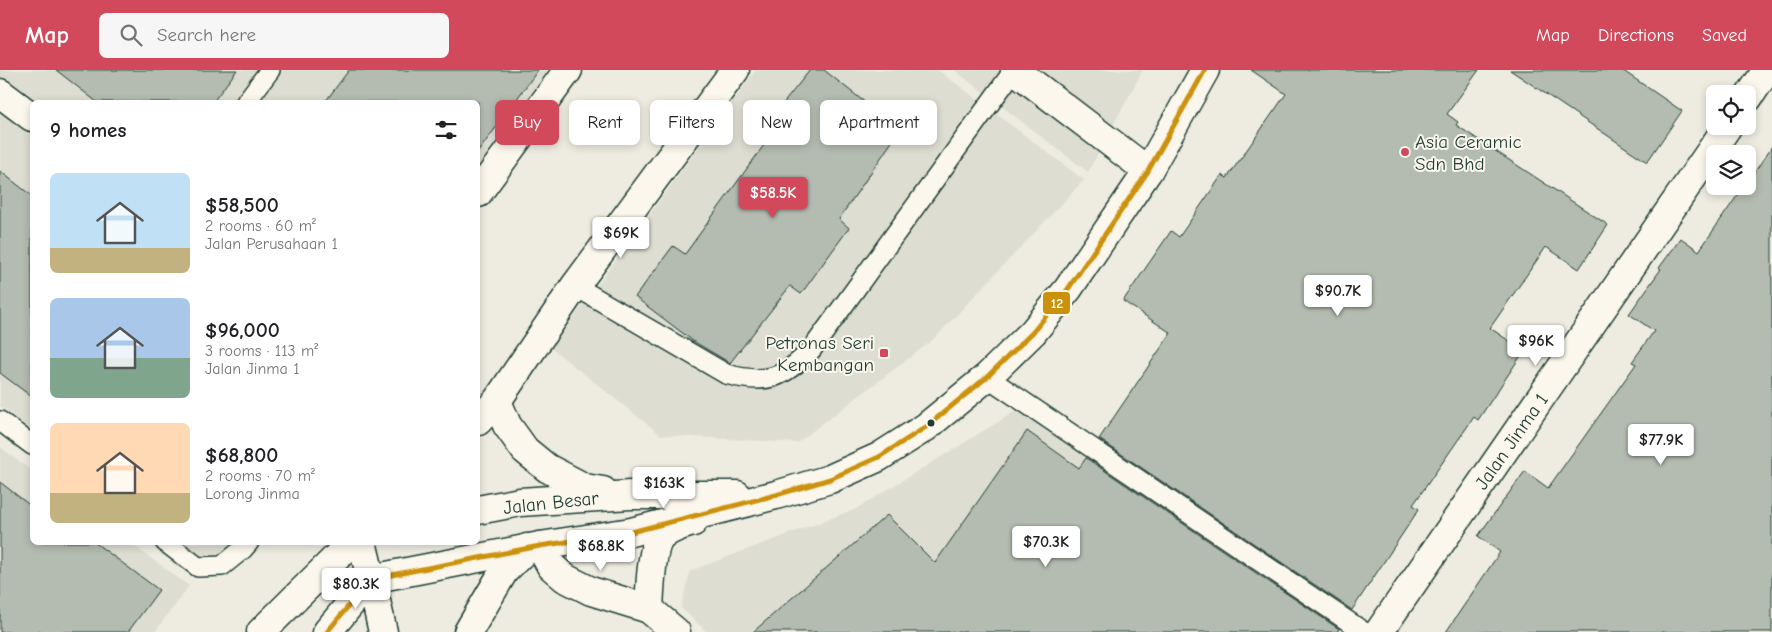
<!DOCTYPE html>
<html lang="en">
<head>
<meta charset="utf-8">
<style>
  body { margin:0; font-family:"Comic Neue",sans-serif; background:#f6f6f6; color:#202124; height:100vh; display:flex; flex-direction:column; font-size:19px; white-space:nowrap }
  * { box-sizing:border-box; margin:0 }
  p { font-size:16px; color:#757577 }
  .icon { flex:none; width:28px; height:28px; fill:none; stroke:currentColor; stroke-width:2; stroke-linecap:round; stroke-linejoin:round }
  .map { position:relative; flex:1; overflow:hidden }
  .details { position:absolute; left:30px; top:30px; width:450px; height:445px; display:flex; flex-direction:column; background:#fff; border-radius:8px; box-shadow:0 2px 8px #0003 }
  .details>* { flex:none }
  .top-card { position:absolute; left:495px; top:30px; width:475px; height:45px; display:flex; gap:10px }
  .controls { position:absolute; left:1706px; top:15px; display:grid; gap:10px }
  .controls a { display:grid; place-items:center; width:50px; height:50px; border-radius:8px; background:#fff; box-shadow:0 2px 8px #0003; font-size:25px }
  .price { position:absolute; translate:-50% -42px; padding:0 11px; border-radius:5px; background:#fff; color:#222; font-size:16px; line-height:32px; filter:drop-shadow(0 1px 2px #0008) }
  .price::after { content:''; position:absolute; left:50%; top:30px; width:15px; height:11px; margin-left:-8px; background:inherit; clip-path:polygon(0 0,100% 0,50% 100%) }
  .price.on { background:#d1495b; color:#fff }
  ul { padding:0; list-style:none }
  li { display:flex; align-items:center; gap:15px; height:125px; padding:0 20px }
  li span { display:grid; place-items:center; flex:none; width:140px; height:100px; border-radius:8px; color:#555 }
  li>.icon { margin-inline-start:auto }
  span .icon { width:60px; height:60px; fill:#fffc; stroke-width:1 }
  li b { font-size:21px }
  h2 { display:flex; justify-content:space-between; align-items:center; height:60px; padding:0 20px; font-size:21px }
  .pill { padding:0 18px; border-radius:8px; background:#fff; box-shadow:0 2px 8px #0003; font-size:18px; line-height:45px }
  .pill.on { background:#d1495b; color:#fff }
  header { display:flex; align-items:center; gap:30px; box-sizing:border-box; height:70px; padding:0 25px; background:#d1495b; color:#fff }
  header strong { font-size:24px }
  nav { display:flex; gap:28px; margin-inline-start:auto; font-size:18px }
  .search { width:350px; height:45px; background:#f6f6f6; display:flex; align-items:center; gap:12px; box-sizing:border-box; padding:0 18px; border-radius:8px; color:#757577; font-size:19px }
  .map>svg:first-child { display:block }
  .built { fill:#ddddd2 }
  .building { fill:#b4bbb0; stroke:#1f3d34 }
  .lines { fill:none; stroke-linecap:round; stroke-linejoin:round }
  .service-casing { stroke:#1f3d34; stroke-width:22 }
  .minor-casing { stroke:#1f3d34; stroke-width:31 }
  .tertiary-casing { stroke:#1f3d34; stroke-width:31 }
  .primary-casing { stroke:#1f3d34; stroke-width:31 }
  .service { stroke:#fbf7ec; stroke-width:19 }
  .minor { stroke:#fbf7ec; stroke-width:28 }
  .tertiary { stroke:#fbf7ec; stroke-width:28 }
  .primary { stroke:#fbf7ec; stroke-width:28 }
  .bus-1-casing { stroke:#fbf7ec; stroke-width:9 }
  .bus-1 { stroke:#cc910a; stroke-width:5 }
  .poi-dot { fill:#d1495b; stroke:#fbf7ec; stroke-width:2 }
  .bus-dot { fill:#1f3d34; stroke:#fbf7ec; stroke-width:2 }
  .labels { text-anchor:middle; stroke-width:4; stroke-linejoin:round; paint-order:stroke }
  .poi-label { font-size:19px; fill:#1f3d34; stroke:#fbf7ec; text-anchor:start }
  .street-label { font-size:19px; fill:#1f3d34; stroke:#fbf7ec }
  .line-badge { stroke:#fbf7ec; stroke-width:2 }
  .badge-label { font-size:14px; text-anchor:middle; font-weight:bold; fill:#fff }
</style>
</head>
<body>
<header>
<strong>Map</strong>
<div class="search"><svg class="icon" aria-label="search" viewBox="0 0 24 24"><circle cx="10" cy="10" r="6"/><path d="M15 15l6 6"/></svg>Search here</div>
<nav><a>Map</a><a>Directions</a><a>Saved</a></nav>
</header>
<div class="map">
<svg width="1772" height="562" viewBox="0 0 1772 562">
  <rect width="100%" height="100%" fill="#eeece1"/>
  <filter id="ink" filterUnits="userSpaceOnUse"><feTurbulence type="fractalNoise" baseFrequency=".02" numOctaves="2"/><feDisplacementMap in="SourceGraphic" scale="10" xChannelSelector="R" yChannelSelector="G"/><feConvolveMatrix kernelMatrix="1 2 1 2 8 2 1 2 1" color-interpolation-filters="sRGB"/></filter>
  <g filter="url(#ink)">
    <g class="built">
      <path d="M 0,0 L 548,0 L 478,95 L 478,32 L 32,32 L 32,360 L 0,336 Z"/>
      <path d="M 756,0 L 938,0 L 1084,110 L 934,269 L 797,373 L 661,365 L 551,278 Z"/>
      <path d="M 954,0 L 1143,0 L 1088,102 Z"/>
      <path d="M 1019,339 L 1341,562 L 707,562 L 681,538 L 690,501 L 856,439 Z"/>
      <path d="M 0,377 L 32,401 L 32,472 L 130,473 L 189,516 L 155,562 L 0,562 Z"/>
      <path d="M 184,473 L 234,473 L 222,483 L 203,486 Z"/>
    </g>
    <g class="building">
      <path d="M 56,0 L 237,0 L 213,32 L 97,32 Z"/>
      <path d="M 349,0 L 538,0 L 478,82 L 478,32 L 325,32 Z"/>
      <path d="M 810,0 L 824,0 L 900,60 L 839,149 L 849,158 L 801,224 L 790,216 L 730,293 L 693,271 L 635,227 L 673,176 L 685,184 L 780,53 L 774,45 Z"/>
      <path d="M 1251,0 L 1479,0 L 1447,44 L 1458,52 L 1456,55 L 1608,155 L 1579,199 L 1546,177 L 1490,258 L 1524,281 L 1478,350 L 1474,347 L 1413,435 L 1419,439 L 1352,540 L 1099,369 L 1171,263 L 1123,231 L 1171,161 L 1179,167 L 1222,105 L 1227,108 L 1286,24 Z"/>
      <path d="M 1510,0 L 1622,0 L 1682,41 L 1647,92 Z"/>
      <path d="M 1772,76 L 1772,562 L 1446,562 L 1500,482 L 1478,466 L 1525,401 L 1548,418 L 1636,294 L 1632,292 L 1654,261 L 1629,244 L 1661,199 L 1659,198 L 1681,168 L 1699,181 L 1744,116 L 1748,116 L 1748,112 Z"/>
      <path d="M 0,101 L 32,126 L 32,327 L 0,303 Z"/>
      <path d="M 1027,361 L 1079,398 L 1086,388 L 1339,559 L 1337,562 L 753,562 L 887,445 L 935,493 Z"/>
      <path d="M 0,412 L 32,437 L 32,472 L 94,472 L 159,520 L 128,562 L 0,562 Z"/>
    </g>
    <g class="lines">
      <defs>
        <g id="service">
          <path d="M 246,32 L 270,0"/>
          <path d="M 575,216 L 726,304 C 766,315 783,309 812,279 L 1014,0"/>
          <path d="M 987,307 L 1364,562"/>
          <path d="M 0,351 L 32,375"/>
          <path d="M 165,472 L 198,497 L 222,496 L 243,479 L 249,472"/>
        </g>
        <g id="minor">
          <path d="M 1015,0 L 1148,101"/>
          <path d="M 0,23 L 32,47"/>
          <path d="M 1748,28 L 1767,0"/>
          <path d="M 478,123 L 568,0"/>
          <path d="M 478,351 L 497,331 L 575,216 L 735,0"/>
          <path d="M 362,472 L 371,509"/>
          <path d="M 540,476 L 551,496 L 565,508 L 591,521 L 649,539 L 676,562"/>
          <path d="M 649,539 C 650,522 651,484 658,471 C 664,461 682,455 693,452"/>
          <path d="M 1379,562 L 1728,56"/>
        </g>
        <path id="tertiary" d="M 371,509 L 383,562"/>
        <g id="primary">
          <path d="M 497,331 L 507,355 L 525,380 L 547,398 L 585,418 L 603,421"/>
          <path d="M 478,440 L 520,432 L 630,425 L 737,425"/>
          <path d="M 261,562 L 352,472"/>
          <path d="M 327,562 L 371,509 L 540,476 L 631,462 L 776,425 L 830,409 L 879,387 L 926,357 L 987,307 L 1033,262 L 1068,219 L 1148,101 L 1205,0"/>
          <path d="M 468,562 L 504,501 L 527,478"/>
        </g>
      </defs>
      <use href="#service" class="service-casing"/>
      <use href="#minor" class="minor-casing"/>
      <use href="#tertiary" class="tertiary-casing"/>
      <use href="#primary" class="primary-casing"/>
      <use href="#service" class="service"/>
      <use href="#minor" class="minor"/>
      <use href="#tertiary" class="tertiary"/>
      <use href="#primary" class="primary"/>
      <defs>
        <path id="bus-1" d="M 327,562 L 371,509 L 540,476 L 631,462 L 776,425 L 830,409 L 879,387 L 926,357 L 987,307 L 1033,262 L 1068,219 L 1148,101 L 1205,0"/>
      </defs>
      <use href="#bus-1" class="bus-1-casing"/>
      <use href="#bus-1" class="bus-1"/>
    </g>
  </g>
  <g class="poi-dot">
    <circle cx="1405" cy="82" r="5"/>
    <rect x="879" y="278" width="10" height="10" rx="2.5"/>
  </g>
  <circle class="bus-dot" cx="931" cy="353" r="4.5"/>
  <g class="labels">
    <g class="poi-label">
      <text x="1415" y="78">Asia Ceramic<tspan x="1415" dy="22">Sdn Bhd</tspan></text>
      <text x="874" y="279" text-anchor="end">Petronas Seri<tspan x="874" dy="22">Kembangan</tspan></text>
    </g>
    <g class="street-label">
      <text transform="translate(1511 371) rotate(-55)" y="7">Jalan Jinma 1</text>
      <text transform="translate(551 432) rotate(-6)" y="7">Jalan Besar</text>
    </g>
  </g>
  <rect class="line-badge" x="1042" y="221" width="29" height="24" rx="5" fill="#cc910a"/>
  <g class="badge-label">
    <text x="1057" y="238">12</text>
  </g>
</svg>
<div class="controls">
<a><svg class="icon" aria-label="locate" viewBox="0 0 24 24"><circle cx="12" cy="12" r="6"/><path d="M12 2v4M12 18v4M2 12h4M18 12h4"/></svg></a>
<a><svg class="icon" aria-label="layers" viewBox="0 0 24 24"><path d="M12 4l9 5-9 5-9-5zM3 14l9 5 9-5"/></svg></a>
</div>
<b class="price on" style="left:773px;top:149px">$58.5K</b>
<b class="price" style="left:621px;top:189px">$69K</b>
<b class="price" style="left:1338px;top:247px">$90.7K</b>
<b class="price" style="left:1536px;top:297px">$96K</b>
<b class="price" style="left:1661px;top:396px">$77.9K</b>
<b class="price" style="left:664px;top:439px">$163K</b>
<b class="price" style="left:1046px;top:498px">$70.3K</b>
<b class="price" style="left:601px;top:502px">$68.8K</b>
<b class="price" style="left:356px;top:540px">$80.3K</b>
<div class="top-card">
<a class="pill on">Buy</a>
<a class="pill">Rent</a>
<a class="pill">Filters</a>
<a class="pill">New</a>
<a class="pill">Apartment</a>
</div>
<section class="details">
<h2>9 homes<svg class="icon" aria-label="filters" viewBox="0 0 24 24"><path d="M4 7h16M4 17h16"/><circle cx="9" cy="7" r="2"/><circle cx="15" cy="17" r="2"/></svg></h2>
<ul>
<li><span style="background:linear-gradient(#bfe0f5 75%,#c2b280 0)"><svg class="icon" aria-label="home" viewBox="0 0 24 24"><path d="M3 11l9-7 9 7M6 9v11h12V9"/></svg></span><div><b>$58,500</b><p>2 rooms · 60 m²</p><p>Jalan Perusahaan 1</p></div></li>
<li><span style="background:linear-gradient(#a9c7e8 60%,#7fa58c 0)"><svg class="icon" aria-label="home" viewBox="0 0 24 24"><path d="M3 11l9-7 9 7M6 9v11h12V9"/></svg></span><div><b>$96,000</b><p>3 rooms · 113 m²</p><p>Jalan Jinma 1</p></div></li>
<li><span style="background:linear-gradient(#ffd9b3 70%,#c2b280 0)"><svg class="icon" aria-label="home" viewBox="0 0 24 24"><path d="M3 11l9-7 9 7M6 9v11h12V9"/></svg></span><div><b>$68,800</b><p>2 rooms · 70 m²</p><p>Lorong Jinma</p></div></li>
</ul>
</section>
</div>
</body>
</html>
